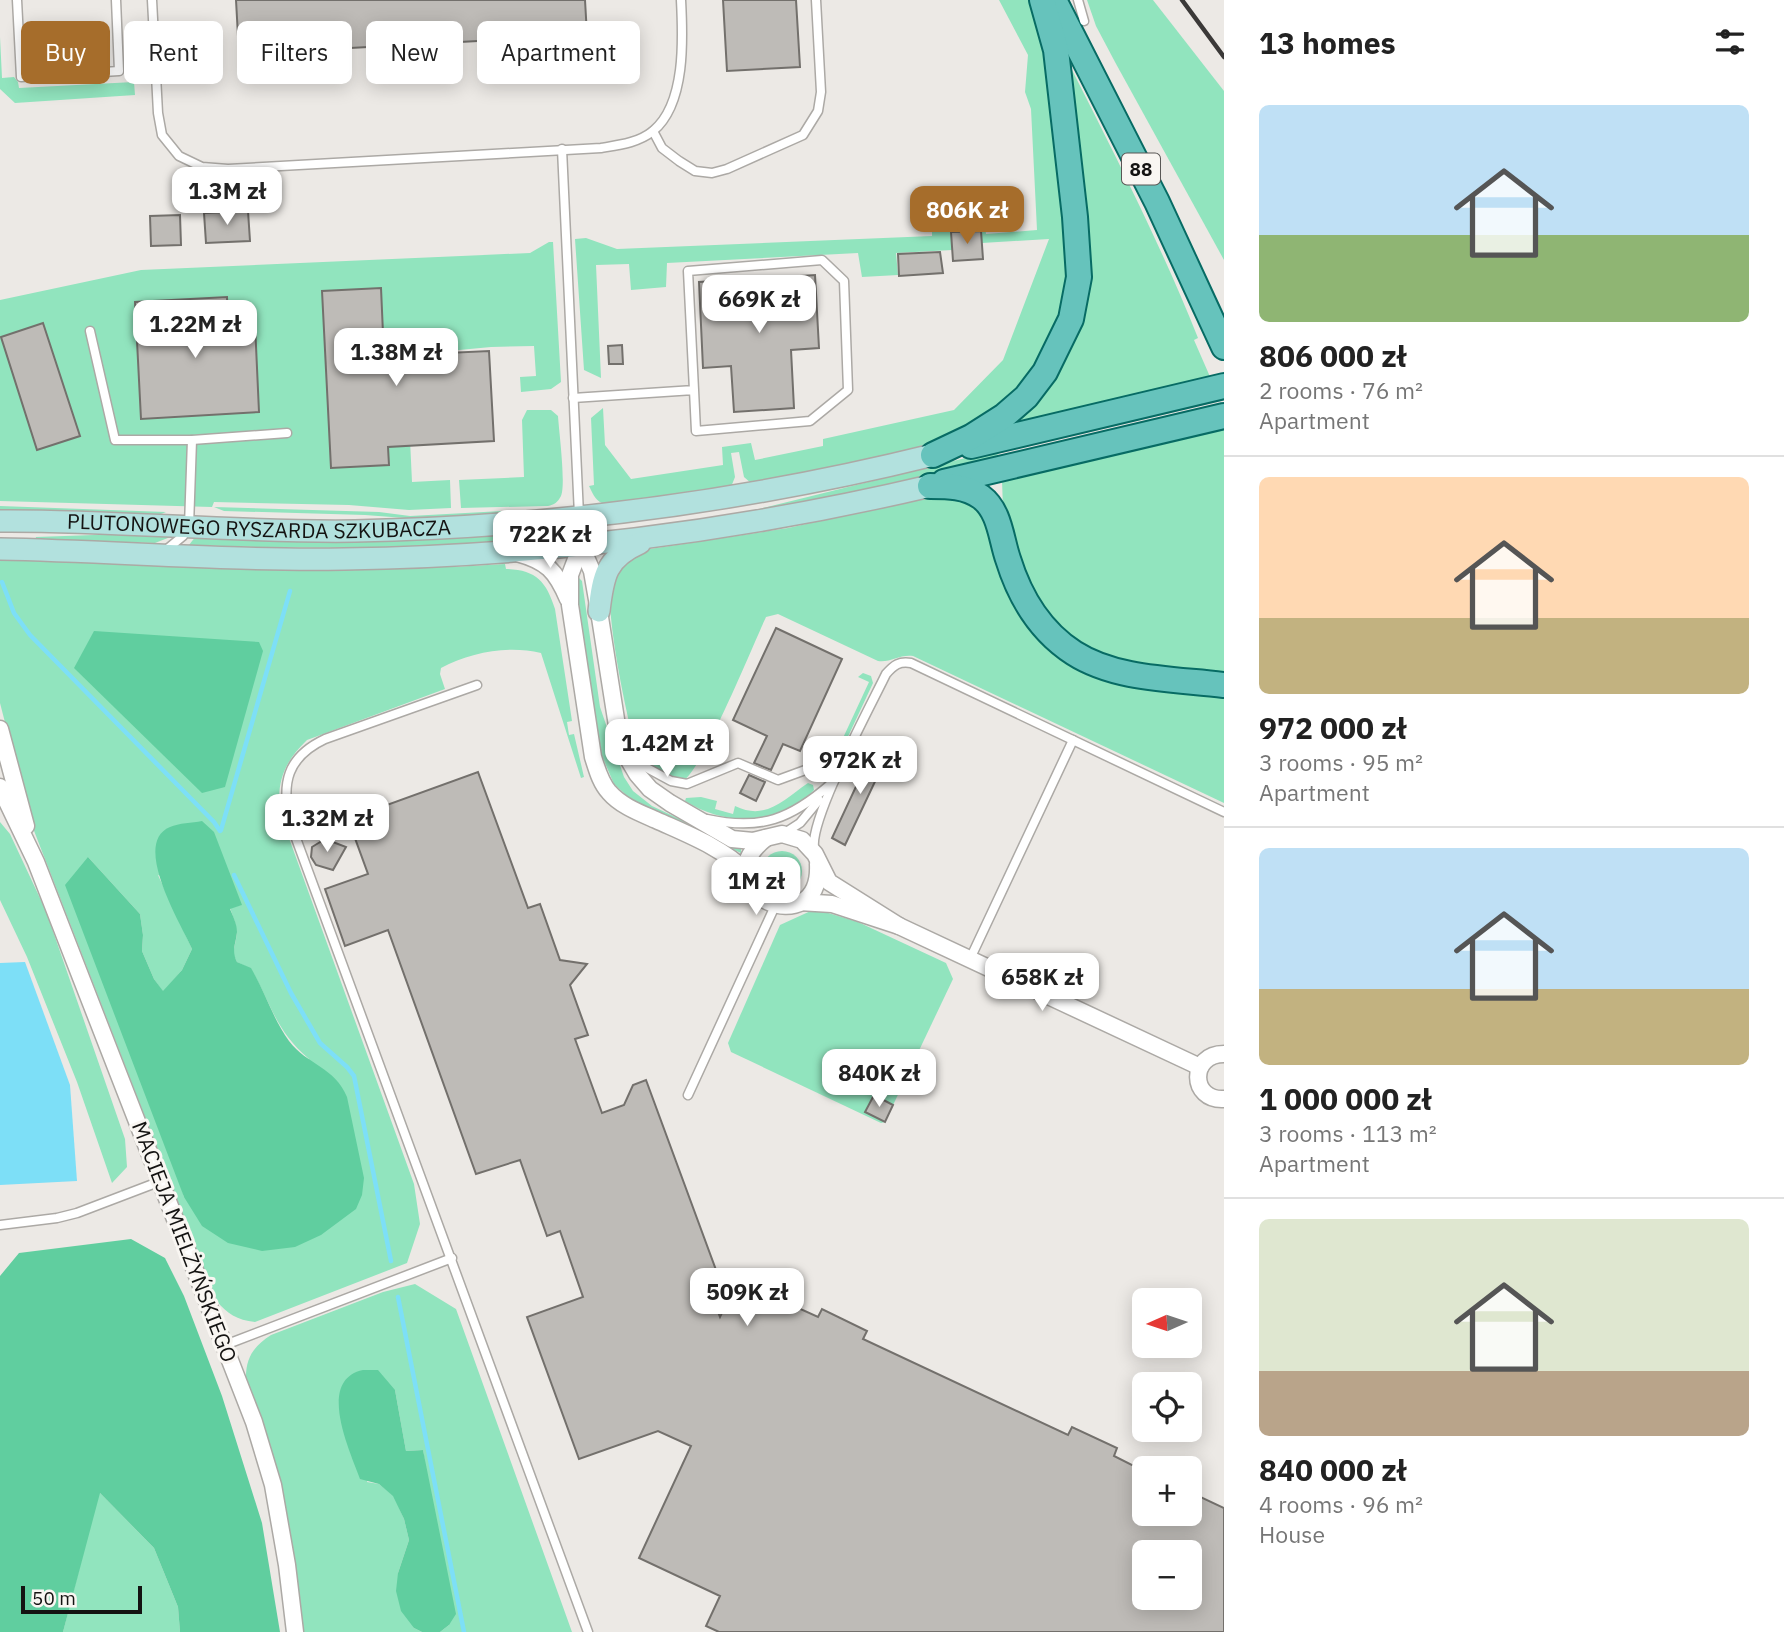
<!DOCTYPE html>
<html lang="en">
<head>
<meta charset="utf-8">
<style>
  body { margin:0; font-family:"IBM Plex Sans",sans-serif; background:#f2f2f2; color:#222; height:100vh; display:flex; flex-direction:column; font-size:26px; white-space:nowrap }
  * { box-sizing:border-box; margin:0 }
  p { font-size:23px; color:#767676 }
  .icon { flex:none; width:38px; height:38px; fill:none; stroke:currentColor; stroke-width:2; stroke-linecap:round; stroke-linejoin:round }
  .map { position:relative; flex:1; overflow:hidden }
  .panel { display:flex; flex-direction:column; background:#fff; width:560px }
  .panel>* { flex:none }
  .hud { position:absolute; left:21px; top:21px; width:665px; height:63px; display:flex; gap:14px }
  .needle { width:46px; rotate:267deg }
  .fabs { position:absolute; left:1132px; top:1288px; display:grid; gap:14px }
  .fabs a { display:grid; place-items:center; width:70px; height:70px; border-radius:10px; background:#fff; box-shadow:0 4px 18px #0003; font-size:35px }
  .scale { position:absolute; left:21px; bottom:18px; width:121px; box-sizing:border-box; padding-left:7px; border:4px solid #141312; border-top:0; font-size:19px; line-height:24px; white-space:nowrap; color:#141312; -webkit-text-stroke:5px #f9f6f2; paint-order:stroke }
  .price { position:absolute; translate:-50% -60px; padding:0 16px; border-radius:14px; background:#fff; color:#222; font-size:23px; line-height:46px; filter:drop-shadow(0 2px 4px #0008) }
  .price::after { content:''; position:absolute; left:50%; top:42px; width:21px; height:16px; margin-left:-10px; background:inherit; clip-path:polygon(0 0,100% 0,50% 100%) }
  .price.active { background:#a66d2b; color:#fff }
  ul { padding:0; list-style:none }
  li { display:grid; align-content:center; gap:14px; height:371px; padding:0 35px }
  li+li { border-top:2px solid #e0e0e0 }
  li span { display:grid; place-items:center; height:217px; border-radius:10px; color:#555 }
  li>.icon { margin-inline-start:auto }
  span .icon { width:126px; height:126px; fill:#fffc; stroke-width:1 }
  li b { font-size:30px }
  h2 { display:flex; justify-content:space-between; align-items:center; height:84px; padding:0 35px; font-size:30px }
  .tag { padding:0 24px; border-radius:10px; background:#fff; box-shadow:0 4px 18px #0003; font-size:24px; line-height:63px }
  .tag.active { background:#a66d2b; color:#fff }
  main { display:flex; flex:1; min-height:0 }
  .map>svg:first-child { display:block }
  .green { fill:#91e4be; fill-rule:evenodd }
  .forest { fill:#60ce9f }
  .water { fill:#7ddff7 }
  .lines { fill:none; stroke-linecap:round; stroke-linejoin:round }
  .stream { stroke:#7ddff7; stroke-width:4.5 }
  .building { fill:#bebbb7; stroke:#73706c; stroke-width:2; fill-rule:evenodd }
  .lane-casing { stroke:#aca9a5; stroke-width:11 }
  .street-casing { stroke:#aca9a5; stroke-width:19 }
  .secondary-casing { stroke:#aca9a5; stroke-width:24 }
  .primary-casing { stroke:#076b64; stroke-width:28 }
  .lane { stroke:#fff; stroke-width:8 }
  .street { stroke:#fff; stroke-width:16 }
  .secondary { stroke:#b2e1de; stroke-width:21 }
  .primary { stroke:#66c3bc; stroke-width:24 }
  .rail { stroke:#3b3938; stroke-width:4.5 }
  .labels { text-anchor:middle; stroke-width:6; stroke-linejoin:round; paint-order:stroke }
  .shield { fill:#f9f6f2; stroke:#595755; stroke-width:2 }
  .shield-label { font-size:19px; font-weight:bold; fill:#141312 }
  .street-label { font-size:21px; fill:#141312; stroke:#f9f6f2 }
</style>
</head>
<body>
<main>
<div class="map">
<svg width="1224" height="1632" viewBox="0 0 1224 1632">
  <rect width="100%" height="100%" fill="#ece9e5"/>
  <g class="green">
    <path d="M 999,0 L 1032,0 L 1046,37 L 1071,271 L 1051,346 L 1001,408 L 926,446 L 752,484 L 744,477 L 739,452 L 731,453 L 735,477 L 731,487 C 712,490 614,508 602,503 C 595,500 592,492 589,486 L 594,485 L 591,418 L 603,408 L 605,445 L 631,479 L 723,465 L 722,447 L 751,443 L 755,460 L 823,446 L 823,439 L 954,410 L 1003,360 L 1049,239 L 982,243 L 981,231 L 952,232 L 952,250 L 896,253 L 898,275 L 862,277 L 858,253 L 667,263 L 666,287 L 631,290 L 629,264 L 596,265 L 601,378 L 584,370 L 575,239 L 586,238 L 617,249 L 932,236 L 932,227 L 985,225 L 986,234 L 1037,230 L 1031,109 L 1025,92 L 1028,55 Z"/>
    <path d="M 1087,0 L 1153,0 L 1224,91 L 1224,260 L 1115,62 L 1096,26 Z"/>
    <path d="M 0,37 L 2,78 L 14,77 L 18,82 L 19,88 L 134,82 L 135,95 L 15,103 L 0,89 Z"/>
    <path d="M 1070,66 C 1115,155 1161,245 1198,338 L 1194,340 L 1211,379 L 999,430 L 1070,341 Z"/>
    <path d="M 549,242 L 553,242 L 561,382 L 551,389 L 521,392 L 520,377 L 536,376 L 534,346 L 491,347 L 406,355 L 412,482 L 450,480 L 451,508 L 409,510 L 349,505 L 214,502 L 212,507 L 0,501 L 0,300 L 141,270 L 530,253 Z"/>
    <path d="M 527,410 L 551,410 L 558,416 C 559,432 566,484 561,496 C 558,502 554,505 548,506 L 461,508 L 459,480 L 524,477 L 522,420 Z"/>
    <path d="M 1224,424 L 1224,678 L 1132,667 L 1072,641 L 1035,605 L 1003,509 L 1002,480 Z"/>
    <path d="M 1006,448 L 991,460 L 868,490 L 751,513 L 751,511 Z"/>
    <path d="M 938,495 L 980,505 L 1053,648 L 1224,693 L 1224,803 L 913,656 C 900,654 890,663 878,661 L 778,614 L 766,617 C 753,645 703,768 684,780 C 658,776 640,756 632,733 C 625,707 603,601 612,580 C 618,567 630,557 643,550 L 788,528 Z"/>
    <path d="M 0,506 L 166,512 L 161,514 L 0,510 Z"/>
    <path d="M 214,507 L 379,512 L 410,516 L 502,511 L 502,514 L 405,518 L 365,515 L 224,511 Z"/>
    <path d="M 507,533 L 507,542 C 401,549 296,549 189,545 L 196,536 Z"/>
    <path d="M 122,534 L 173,536 L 155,543 L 35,540 L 36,537 Z"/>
    <path d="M 0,558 L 452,567 L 505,564 L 506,569 C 536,570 546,581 555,609 L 572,721 L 567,722 L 569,735 L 574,734 L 584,777 L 581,778 L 541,653 C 508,645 471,652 441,668 L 440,674 L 445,689 L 307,740 C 284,762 275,784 281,816 L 414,1184 L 420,1224 L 407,1263 L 255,1322 C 237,1320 227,1314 216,1300 L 31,823 L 0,703 ZM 88,857 L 140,914 L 143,935 L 142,951 L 154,979 L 163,992 L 182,970 L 192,949 L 158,875 L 241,905 L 230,908 L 235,922 L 237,934 L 233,954 L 237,962 L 251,969 C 272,1005 275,1030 309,1059 L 184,1197 Z"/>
    <path d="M 579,578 L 582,581 L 600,707 L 624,777 L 633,791 L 652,806 L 741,848 L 741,853 L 637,805 L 614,784 L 602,756 L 584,645 L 577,587 Z"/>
    <path d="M 863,673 L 871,676 L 873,683 L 838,758 C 833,764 829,765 821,762 L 828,749 L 836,753 L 869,682 L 858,677 Z"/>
    <path d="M 808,783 L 813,785 L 814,790 C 782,828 724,826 685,801 L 686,798 L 701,797 L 717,801 L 715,809 L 733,814 L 735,806 C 766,821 783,800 808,783 Z"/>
    <path d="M 0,822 L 10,834 L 46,911 L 125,1139 L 127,1167 L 112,1183 L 77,1082 L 27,957 L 0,900 Z"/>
    <circle cx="782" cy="871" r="20"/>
    <path d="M 815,909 L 858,922 L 946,963 L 953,979 L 885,1122 L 881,1123 L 731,1052 L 728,1043 L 780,925 Z"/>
    <path d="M 415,1284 L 456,1309 L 572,1632 L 440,1632 L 449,1625 L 423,1450 L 406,1451 L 395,1390 L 367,1482 L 379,1484 L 394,1496 L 404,1519 L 409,1540 L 398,1573 L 414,1628 L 422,1632 L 302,1632 L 246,1377 C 246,1357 254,1346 271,1335 L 383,1292 Z"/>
    <path d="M 99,1492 L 154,1548 L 178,1607 L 180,1632 L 63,1632 Z"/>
  </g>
  <g class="forest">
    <path d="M 94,631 L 259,642 L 263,651 L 225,787 L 202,793 L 74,668 Z"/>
    <path d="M 202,821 L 214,832 L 242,905 L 230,909 C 233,916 237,924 237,932 C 236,944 231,950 237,962 L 251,968 C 265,992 273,1019 289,1041 C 307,1065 335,1067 347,1097 L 364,1178 L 362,1195 L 356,1209 L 321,1235 L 295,1247 L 262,1251 L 228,1243 L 202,1226 L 184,1197 L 65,885 L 88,857 L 140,914 L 143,935 L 142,951 L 154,979 L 163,991 L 182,970 L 192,949 C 181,924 131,843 170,827 C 179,823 192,823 202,821 Z"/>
    <path d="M 131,1239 L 165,1258 L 184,1296 L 222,1396 L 262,1523 L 280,1632 L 180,1632 L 178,1607 L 154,1548 L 100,1493 L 63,1632 L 0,1632 L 0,1276 L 19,1253 Z"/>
    <path d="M 363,1370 L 378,1370 L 395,1390 L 406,1451 L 423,1450 L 456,1614 L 449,1625 L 440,1632 L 422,1632 L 414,1628 L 401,1611 L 396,1591 L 398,1573 L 409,1540 L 404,1519 L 393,1496 L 379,1484 L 360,1479 C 350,1451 316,1380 363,1370 Z"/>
  </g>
  <path class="water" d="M 25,962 L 70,1085 L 77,1181 L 0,1185 L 0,963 Z"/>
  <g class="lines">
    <g class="stream">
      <path d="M 2,582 L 14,613 L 30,635 L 214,822 L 220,831"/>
      <path d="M 221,830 L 290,591"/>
      <path d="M 234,875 L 291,993 L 313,1031 L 320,1043 L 347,1067 L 354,1076 L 391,1261"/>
      <path d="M 398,1297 L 464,1632"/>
    </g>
  </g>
  <g class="building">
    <path d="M 236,0 L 585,0 L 587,35 L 239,54 Z"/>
    <path d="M 723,0 L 796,0 L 800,67 L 727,71 Z"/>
    <path d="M 248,211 L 250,241 L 206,243 L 204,213 Z"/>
    <path d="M 180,215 L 181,245 L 151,246 L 150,216 Z"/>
    <path d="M 981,231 L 983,259 L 953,261 L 951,232 Z"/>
    <path d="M 940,252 L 943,273 L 899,276 L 898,254 Z"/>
    <path d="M 815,275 L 819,348 L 791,350 L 794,408 L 734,412 L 731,366 L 703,368 L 699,282 Z"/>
    <path d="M 381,288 L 384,356 L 489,351 L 494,441 L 388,447 L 389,465 L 331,468 L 322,291 Z"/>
    <path d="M 227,297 L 228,326 L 255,324 L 259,412 L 141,419 L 135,302 Z"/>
    <path d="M 43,323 L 80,436 L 37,450 L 1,337 Z"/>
    <path d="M 622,345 L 623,364 L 609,364 L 608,346 Z"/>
    <path d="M 776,628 L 842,659 L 800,751 L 783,744 L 771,770 L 754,763 L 767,736 L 733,720 Z"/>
    <path d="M 874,748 L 888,754 L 845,845 L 832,838 Z"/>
    <path d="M 478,772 L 528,908 L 540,904 L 560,960 L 587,964 L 570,985 L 588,1035 L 575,1039 L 602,1113 L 624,1105 L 633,1085 L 646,1080 L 716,1270 L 708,1286 L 720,1317 L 729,1298 L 755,1310 L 763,1292 L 818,1317 L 822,1309 L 867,1331 L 863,1339 L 1068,1435 L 1072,1427 L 1117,1448 L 1114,1456 L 1144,1471 L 1144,1514 L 1190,1514 L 1190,1492 L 1224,1508 L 1224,1632 L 719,1632 L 706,1626 L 720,1596 L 639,1558 L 691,1446 L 658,1431 L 579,1459 L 527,1317 L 583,1297 L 560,1231 L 547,1236 L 520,1160 L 476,1174 L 388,930 L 345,946 L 325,889 L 368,874 L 348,819 ZM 1144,1552 L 1190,1552 L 1190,1598 L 1144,1598 Z"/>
    <path d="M 749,775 L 765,782 L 756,801 L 740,793 Z"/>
    <path d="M 325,839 L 346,847 L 333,870 L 316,865 L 311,857 L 312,847 Z"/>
    <path d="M 874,1095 L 893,1105 L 885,1122 L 865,1112 Z"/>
  </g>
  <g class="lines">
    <defs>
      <g id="lane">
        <path d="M 17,0 L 21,77 L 119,71 L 116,0"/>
        <path d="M 152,0 L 158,113 L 162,135 L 179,156 L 202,167 L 228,169 L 601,148 C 619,145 638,143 653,131 C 686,104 683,38 681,0"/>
        <path d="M 1078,0 L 1084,21"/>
        <path d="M 653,131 L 662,148 L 679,161 L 695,171 L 712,173 L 727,169 L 803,135 L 818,111 L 821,92 L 816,0"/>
        <path d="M 562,149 L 579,515"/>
        <path d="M 90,331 L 115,440 L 192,440 L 189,526 L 183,536 L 166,550"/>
        <path d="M 573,398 L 694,390 L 696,431 L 810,421 L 848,390 L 844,281 L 822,260 L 688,271 L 694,390"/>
        <path d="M 192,440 L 287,433"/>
        <path d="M 477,685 L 325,739 C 287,757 281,783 290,822 L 588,1632"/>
        <path d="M 634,761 L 671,781 L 687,784 L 738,763 L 778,780 L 808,769 L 834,781"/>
        <path d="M 707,819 C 761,831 791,819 832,783"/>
        <path d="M 783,834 L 800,823 L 819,800"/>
        <path d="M 814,848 C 810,818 870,707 886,674 C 894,665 899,661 911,663 L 1224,812"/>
        <path d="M 970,959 L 1073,740"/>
        <path d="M 688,1095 L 775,906"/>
        <path d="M 0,1225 L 57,1218 L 77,1213 L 161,1181"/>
        <path d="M 225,1345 L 452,1258"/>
      </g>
      <g id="street">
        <path d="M 579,518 L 581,546 L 592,571 L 599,611 L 618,732 L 627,757 L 637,774 L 650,789 L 670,803 L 732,839 L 753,841 L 782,834 L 802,840 L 815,854 L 829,882 L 899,926"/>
        <path d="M 581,546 L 570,575 L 570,605 L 593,757 C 597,769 600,782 609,792 C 621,806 640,813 656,820 C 689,835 721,847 747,872"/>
        <path d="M 517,553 C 547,561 556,571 568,599"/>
        <path d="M 0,729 L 26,826"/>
        <path d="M 0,787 L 36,862 L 254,1422 L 273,1485 L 287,1565 L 295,1632"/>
        <path d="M 766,838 C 698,891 822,946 818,864"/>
        <path d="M 799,902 L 832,904 L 899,926 L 1200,1067"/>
        <path d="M 1224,1054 C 1189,1054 1190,1101 1224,1099"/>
      </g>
      <g id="secondary">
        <path id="s1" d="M 0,521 C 119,520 237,533 355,531 C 551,527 743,502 933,455"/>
        <path d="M 0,549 C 114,551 229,561 344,559 C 544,556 735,532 930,486"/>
        <path d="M 599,611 C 603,576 606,558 640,543"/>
      </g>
      <g id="primary">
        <path d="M 1054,0 L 1157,202 L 1224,347"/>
        <path d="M 971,446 L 1224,386"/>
        <path d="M 933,455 L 971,437 L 1004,416 L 1026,397 L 1045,372 L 1071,319 L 1079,277 L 1075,217 L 1056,50 L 1042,0"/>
        <path d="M 944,482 L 1224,416"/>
        <path d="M 930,486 C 948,486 966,486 981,497 C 1000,511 1001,539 1008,559 C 1020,598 1040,631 1074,653 C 1116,680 1175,679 1224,685"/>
      </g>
    </defs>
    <use href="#lane" class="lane-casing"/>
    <use href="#street" class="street-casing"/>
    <use href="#secondary" class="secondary-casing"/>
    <use href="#primary" class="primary-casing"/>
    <use href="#lane" class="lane"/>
    <use href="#street" class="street"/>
    <use href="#secondary" class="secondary"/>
    <use href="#primary" class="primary"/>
    <path class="rail" d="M 1182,0 L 1224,57"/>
  </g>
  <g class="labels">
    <rect class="shield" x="1122" y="153.5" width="38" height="31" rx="5"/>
    <g class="shield-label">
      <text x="1141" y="176">88</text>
    </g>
    <g class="street-label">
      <text dy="7" stroke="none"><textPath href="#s1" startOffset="259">PLUTONOWEGO RYSZARDA SZKUBACZA</textPath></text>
      <text transform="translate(184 1242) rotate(69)" y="7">MACIEJA MIELŻYŃSKIEGO</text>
    </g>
  </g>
</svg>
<div class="fabs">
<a><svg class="needle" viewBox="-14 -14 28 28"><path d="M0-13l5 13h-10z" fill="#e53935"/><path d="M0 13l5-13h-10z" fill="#767676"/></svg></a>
<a><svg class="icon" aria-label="locate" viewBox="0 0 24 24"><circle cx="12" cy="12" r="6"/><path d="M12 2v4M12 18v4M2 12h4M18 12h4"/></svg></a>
<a>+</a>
<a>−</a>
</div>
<div class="scale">50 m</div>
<b class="price" style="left:227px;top:227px">1.3M zł</b>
<b class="price active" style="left:967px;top:246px">806K zł</b>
<b class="price" style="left:759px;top:335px">669K zł</b>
<b class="price" style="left:195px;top:360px">1.22M zł</b>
<b class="price" style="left:396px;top:388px">1.38M zł</b>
<b class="price" style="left:550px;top:570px">722K zł</b>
<b class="price" style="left:667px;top:779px">1.42M zł</b>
<b class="price" style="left:860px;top:796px">972K zł</b>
<b class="price" style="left:327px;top:854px">1.32M zł</b>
<b class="price" style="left:756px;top:917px">1M zł</b>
<b class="price" style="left:1042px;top:1013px">658K zł</b>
<b class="price" style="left:879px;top:1109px">840K zł</b>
<b class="price" style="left:747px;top:1328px">509K zł</b>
<div class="hud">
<a class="tag active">Buy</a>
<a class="tag">Rent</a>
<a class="tag">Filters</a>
<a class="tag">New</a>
<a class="tag">Apartment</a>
</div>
</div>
<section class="panel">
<h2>13 homes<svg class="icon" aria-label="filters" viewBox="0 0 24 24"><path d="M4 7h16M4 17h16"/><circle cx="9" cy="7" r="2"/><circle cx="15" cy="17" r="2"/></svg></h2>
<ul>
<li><span style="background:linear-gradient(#bfe0f5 60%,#8fb573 0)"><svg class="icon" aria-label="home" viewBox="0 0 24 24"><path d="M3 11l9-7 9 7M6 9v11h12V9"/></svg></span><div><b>806 000 zł</b><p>2 rooms · 76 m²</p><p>Apartment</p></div></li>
<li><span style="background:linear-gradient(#ffd9b3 65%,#c2b280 0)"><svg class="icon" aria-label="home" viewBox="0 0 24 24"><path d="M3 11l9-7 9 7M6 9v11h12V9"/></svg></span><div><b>972 000 zł</b><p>3 rooms · 95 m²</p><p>Apartment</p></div></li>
<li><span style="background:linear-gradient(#bfe0f5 65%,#c2b280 0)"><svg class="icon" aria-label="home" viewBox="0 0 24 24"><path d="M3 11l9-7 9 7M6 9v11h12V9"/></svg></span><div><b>1 000 000 zł</b><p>3 rooms · 113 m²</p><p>Apartment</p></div></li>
<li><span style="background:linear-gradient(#dfe7d0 70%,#b9a48a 0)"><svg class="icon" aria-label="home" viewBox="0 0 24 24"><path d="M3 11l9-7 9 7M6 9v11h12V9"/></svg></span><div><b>840 000 zł</b><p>4 rooms · 96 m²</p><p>House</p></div></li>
</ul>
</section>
</main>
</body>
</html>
